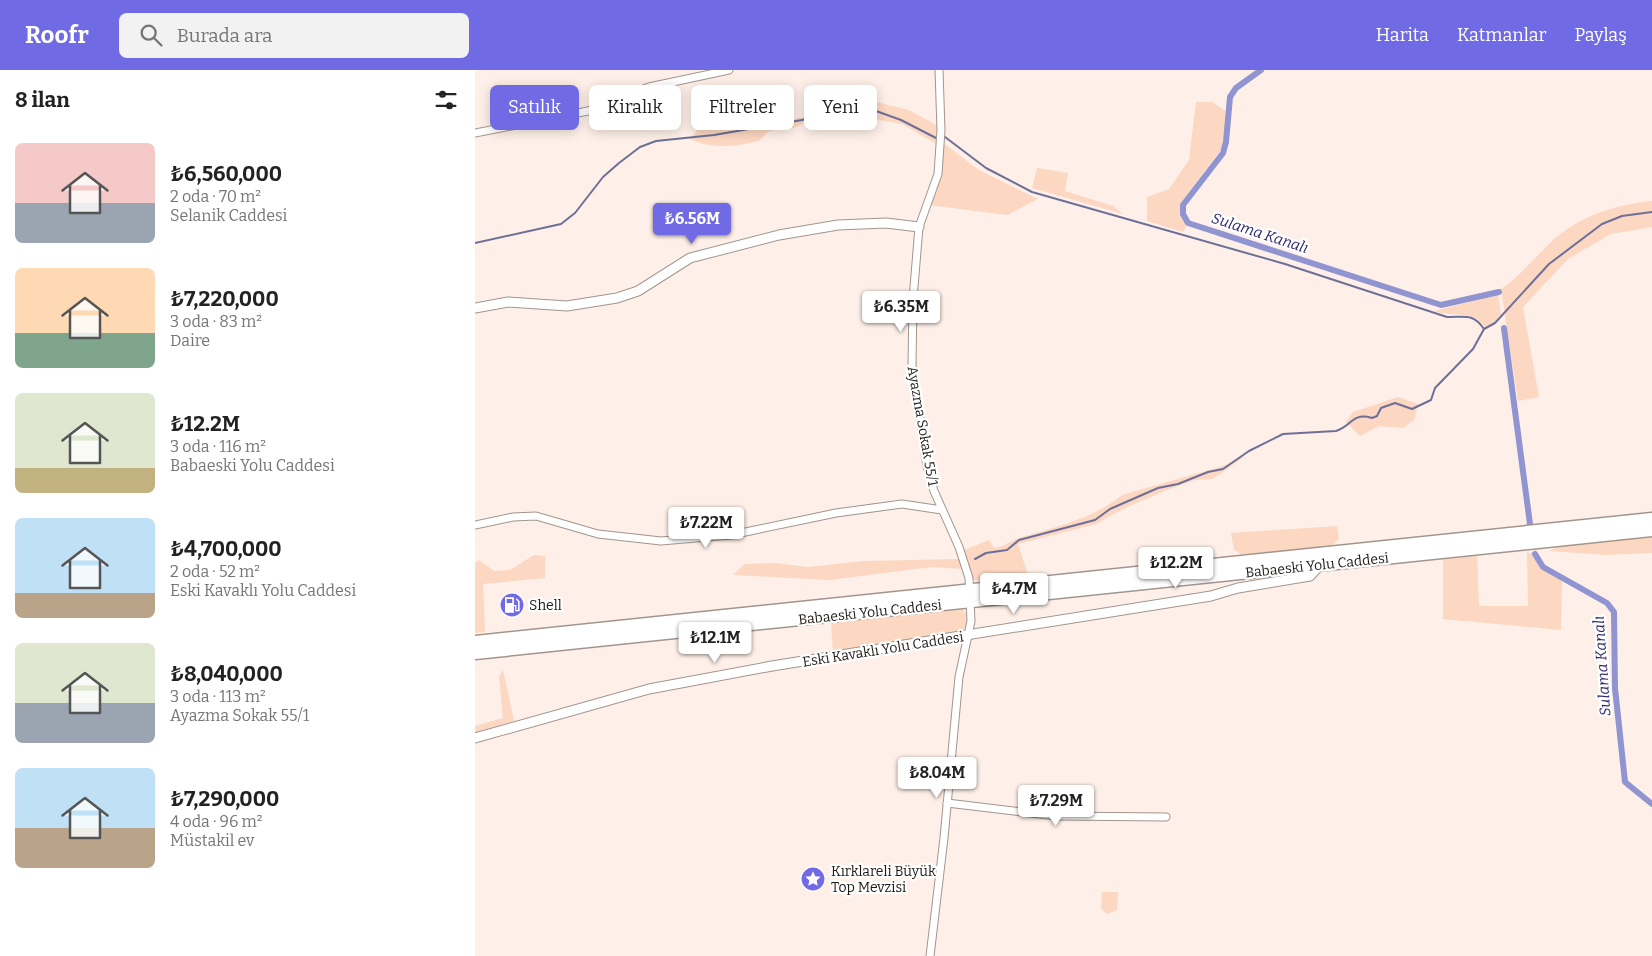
<!DOCTYPE html>
<html lang="tr">
<head>
<meta charset="utf-8">
<style>
  body { margin:0; font-family:Bitter,serif; background:#f2f2f2; color:#222; height:100vh; display:flex; flex-direction:column; font-size:19px; white-space:nowrap }
  * { box-sizing:border-box; margin:0 }
  p { font-size:16px; color:#767676 }
  .icon { flex:none; width:28px; height:28px; fill:none; stroke:currentColor; stroke-width:2; stroke-linecap:round; stroke-linejoin:round }
  .map { position:relative; flex:1; overflow:hidden }
  .side { display:flex; flex-direction:column; background:#fff; width:475px }
  .side>* { flex:none }
  .guide { position:absolute; left:15px; top:15px; width:475px; height:45px; display:flex; gap:10px }
  .price { position:absolute; translate:-50% -42px; padding:0 11px; border-radius:5px; background:#fff; color:#222; font-size:16px; line-height:32px; filter:drop-shadow(0 1px 2px #0008) }
  .price::after { content:''; position:absolute; left:50%; top:30px; width:15px; height:11px; margin-left:-8px; background:inherit; clip-path:polygon(0 0,100% 0,50% 100%) }
  .price.on { background:#706be5; color:#fff }
  ul { padding:0; list-style:none }
  li { display:flex; align-items:center; gap:15px; height:125px; padding:0 15px }
  li span { display:grid; place-items:center; flex:none; width:140px; height:100px; border-radius:8px; color:#555 }
  li>.icon { margin-inline-start:auto }
  span .icon { width:60px; height:60px; fill:#fffc; stroke-width:1 }
  li b { font-size:21px }
  h2 { display:flex; justify-content:space-between; align-items:center; height:60px; padding:0 15px; font-size:21px }
  .tag { padding:0 18px; border-radius:8px; background:#fff; box-shadow:0 2px 12px #0003; font-size:18px; line-height:45px }
  .tag.on { background:#706be5; color:#fff }
  header { display:flex; align-items:center; gap:30px; box-sizing:border-box; height:70px; padding:0 25px; background:#706be5; color:#fff }
  header strong { font-size:24px }
  nav { display:flex; gap:28px; margin-inline-start:auto; font-size:18px }
  .search { width:350px; height:45px; background:#f2f2f2; display:flex; align-items:center; gap:12px; box-sizing:border-box; padding:0 18px; border-radius:8px; color:#767676; font-size:19px }
  main { display:flex; flex:1; min-height:0 }
  .map>svg:first-child { display:block }
  .green { fill:#fcd7c1 }
  .lines { fill:none; stroke-linecap:round; stroke-linejoin:round }
  .stream { stroke:#6e6f98; stroke-width:2 }
  .canal { stroke:#9094d0; stroke-width:6 }
  .street-casing { stroke:#a2958e; stroke-width:9 }
  .secondary-casing { stroke:#a2958e; stroke-width:11 }
  .highway-casing { stroke:#a2958e; stroke-width:15 }
  .street { stroke:#fff; stroke-width:7 }
  .secondary { stroke:#fff; stroke-width:9 }
  .highway { stroke:#fff; stroke-width:12 }
  .labels { text-anchor:middle; stroke-width:4.5; stroke-linejoin:round; paint-order:stroke }
  .street-label { font-size:14px; fill:#1e1a17; stroke:#fff }
  .poi-label { font-size:14px; fill:#1e1a17; stroke:#fff; text-anchor:start }
  .water-label { font-size:15px; font-style:italic; fill:#2d286f; stroke:#fff }
</style>
</head>
<body>
<header>
<strong>Roofr</strong>
<div class="search"><svg class="icon" aria-label="search" viewBox="0 0 24 24"><circle cx="10" cy="10" r="6"/><path d="M15 15l6 6"/></svg>Burada ara</div>
<nav><a>Harita</a><a>Katmanlar</a><a>Paylaş</a></nav>
</header>
<main>
<section class="side">
<h2>8 ilan<svg class="icon" aria-label="filters" viewBox="0 0 24 24"><path d="M4 7h16M4 17h16"/><circle cx="9" cy="7" r="2"/><circle cx="15" cy="17" r="2"/></svg></h2>
<ul>
<li><span style="background:linear-gradient(#f6c9c9 60%,#9aa5b1 0)"><svg class="icon" aria-label="home" viewBox="0 0 24 24"><path d="M3 11l9-7 9 7M6 9v11h12V9"/></svg></span><div><b>₺6,560,000</b><p>2 oda · 70 m²</p><p>Selanik Caddesi</p></div></li>
<li><span style="background:linear-gradient(#ffd9b3 65%,#7fa58c 0)"><svg class="icon" aria-label="home" viewBox="0 0 24 24"><path d="M3 11l9-7 9 7M6 9v11h12V9"/></svg></span><div><b>₺7,220,000</b><p>3 oda · 83 m²</p><p>Daire</p></div></li>
<li><span style="background:linear-gradient(#dfe7d0 75%,#c2b280 0)"><svg class="icon" aria-label="home" viewBox="0 0 24 24"><path d="M3 11l9-7 9 7M6 9v11h12V9"/></svg></span><div><b>₺12.2M</b><p>3 oda · 116 m²</p><p>Babaeski Yolu Caddesi</p></div></li>
<li><span style="background:linear-gradient(#bfe0f5 75%,#b9a48a 0)"><svg class="icon" aria-label="home" viewBox="0 0 24 24"><path d="M3 11l9-7 9 7M6 9v11h12V9"/></svg></span><div><b>₺4,700,000</b><p>2 oda · 52 m²</p><p>Eski Kavaklı Yolu Caddesi</p></div></li>
<li><span style="background:linear-gradient(#dfe7d0 60%,#9aa5b1 0)"><svg class="icon" aria-label="home" viewBox="0 0 24 24"><path d="M3 11l9-7 9 7M6 9v11h12V9"/></svg></span><div><b>₺8,040,000</b><p>3 oda · 113 m²</p><p>Ayazma Sokak 55/1</p></div></li>
<li><span style="background:linear-gradient(#bfe0f5 60%,#b9a48a 0)"><svg class="icon" aria-label="home" viewBox="0 0 24 24"><path d="M3 11l9-7 9 7M6 9v11h12V9"/></svg></span><div><b>₺7,290,000</b><p>4 oda · 96 m²</p><p>Müstakil ev</p></div></li>
</ul>
</section>
<div class="map">
<svg width="1177" height="886" viewBox="0 0 1177 886">
  <rect width="100%" height="100%" fill="#fef0e8"/>
  <g class="green">
    <path d="M 402,32 L 434,40 L 465,57 L 463,75 L 427,54 L 394,48 L 387,44 Z"/>
    <path d="M 721,32 L 737,32 L 752,42 L 749,75 L 705,134 L 706,144 L 712,155 L 708,162 L 672,151 L 672,127 L 694,119 L 714,90 Z"/>
    <path d="M 336,46 C 315,67 315,53 295,61 C 290,63 288,69 283,71 C 260,77 236,79 215,69 L 223,59 L 289,48 L 290,53 Z"/>
    <path d="M 467,72 L 504,100 L 563,129 L 532,145 L 454,135 Z"/>
    <path d="M 562,98 L 593,103 L 590,121 L 638,136 L 648,144 L 557,118 Z"/>
    <path d="M 1177,131 L 1177,157 L 1136,164 L 1093,189 L 1048,237 L 1064,327 L 1043,331 L 1026,219 C 1045,206 1059,188 1076,172 C 1104,146 1139,135 1177,131 Z"/>
    <path d="M 1023,225 L 1026,244 L 1019,253 L 1010,257 C 998,239 979,248 959,241 Z"/>
    <path d="M 923,327 L 943,334 L 939,350 L 928,358 L 904,356 L 885,366 L 871,352 L 878,342 Z"/>
    <path d="M 770,386 L 738,409 L 720,410 L 692,420 L 648,439 L 621,454 L 543,474 L 553,505 L 501,511 L 496,507 L 487,481 L 514,470 L 519,478 C 529,477 535,471 544,468 C 580,457 616,450 647,425 L 748,396 Z"/>
    <path d="M 862,456 L 864,468 L 857,476 L 767,485 L 759,480 L 756,463 Z"/>
    <path d="M 1177,467 L 1177,483 L 1131,485 L 1074,481 L 1085,476 Z"/>
    <path d="M 1052,483 L 1059,483 L 1068,498 L 1087,510 L 1086,560 L 968,549 L 968,489 L 1002,486 L 1004,536 L 1053,536 Z"/>
    <path d="M 59,485 L 70,486 L 70,508 L 8,514 L 10,562 L 0,563 L 0,493 L 4,490 L 19,501 L 35,500 Z"/>
    <path d="M 485,489 L 487,499 L 457,497 L 354,510 L 258,505 L 270,494 L 300,493 L 333,497 L 388,491 Z"/>
    <path d="M 488,540 L 492,544 L 491,557 L 482,563 L 358,583 L 356,552 Z"/>
    <path d="M 28,600 L 39,651 L 0,664 L 0,656 L 28,648 L 24,607 Z"/>
    <path d="M 627,822 L 643,822 L 642,840 L 632,844 L 626,839 Z"/>
  </g>
  <g class="lines">
    <g class="stream">
      <path d="M 470,67 L 511,98 L 557,122 L 810,194 L 972,247 C 990,247 998,243 1009,259"/>
      <path d="M 0,173 L 86,154 L 100,143 L 128,107 L 144,93 L 165,77 L 181,71 L 239,65 L 368,43 L 401,41 L 426,50 L 461,68"/>
      <path d="M 500,489 L 511,483 L 532,480 L 544,470 L 620,450 L 635,439 L 683,418 L 703,414 L 733,402 L 748,399 L 774,381 L 808,364 L 861,361 C 877,356 877,342 897,348 L 902,346 L 906,338 L 920,333 L 937,339 L 956,330 L 960,318 L 998,279 L 1009,259 L 1020,253 L 1074,194 L 1127,154 L 1147,146 L 1177,142"/>
    </g>
    <g class="canal">
      <path d="M 786,0 L 761,18 L 755,27 L 751,72 L 748,83 L 708,135 L 708,144 L 713,153 L 966,235 L 1024,222"/>
      <path d="M 1029,258 L 1055,454"/>
      <path d="M 1060,484 L 1068,497 L 1132,533 L 1139,542 L 1140,618 L 1150,712 L 1177,734"/>
    </g>
    <defs>
      <g id="street">
        <path d="M 0,63 L 113,41 L 174,17 L 254,0"/>
        <path d="M 0,455 L 38,447 L 61,446 L 123,464 L 186,471 L 256,465 L 361,443 L 427,434 L 467,440"/>
        <path d="M 472,733 L 581,746 L 691,747"/>
        <path d="M 455,886 L 469,768 L 484,607 L 496,551 L 494,508 L 484,477 L 459,421 L 452,396 L 437,295 L 438,229 L 444,157 L 463,104 L 466,60 L 464,0"/>
      </g>
      <g id="secondary">
        <path d="M 0,238 L 33,232 L 92,236 L 142,228 L 163,221 L 215,188 L 304,165 L 363,155 L 411,153 L 444,157"/>
        <path d="M 0,668 L 174,619 L 297,596 L 736,526 L 763,518 L 835,506 L 845,495"/>
      </g>
      <g id="highway">
        <path d="M 0,572 L 1177,449"/>
        <path d="M 0,583 L 1177,460"/>
      </g>
    </defs>
    <use href="#street" class="street-casing"/>
    <use href="#secondary" class="secondary-casing"/>
    <use href="#highway" class="highway-casing"/>
    <use href="#street" class="street"/>
    <use href="#secondary" class="secondary"/>
    <use href="#highway" class="highway"/>
  </g>
  <defs>
    <symbol id="fuel-disc" viewBox="-11 -11 22 22"><circle r="9.5" fill="#706be5" stroke="#fff"/><path d="M-5.5-6h7V0h2V4h1.3V-2.5L3-4.5l.8-.8L6-3V5H2.5V1h-1V6h-7ZM-4.2-4.7v3.2H.2V-4.7Z" fill="#fff"/></symbol>
    <symbol id="sight-disc" viewBox="-11 -11 22 22"><circle r="9.5" fill="#706be5" stroke="#fff"/><path d="M0-6L1.8-2.2L6-1.7L2.9 1.2L3.7 5.4L0 3.3L-3.7 5.4L-2.9 1.2L-6-1.7L-1.8-2.2Z" fill="#fff"/></symbol>
  </defs>
  <g fill-rule="evenodd">
    <use href="#fuel-disc" x="23" y="521" width="28" height="28"/>
    <use href="#sight-disc" x="324" y="795" width="28" height="28"/>
  </g>
  <g class="labels">
    <g class="street-label">
      <text transform="translate(448 356) rotate(80)" y="5">Ayazma Sokak 55/1</text>
      <text transform="translate(842 495) rotate(-6)" y="5">Babaeski Yolu Caddesi</text>
      <text transform="translate(395 542) rotate(-6)" y="5">Babaeski Yolu Caddesi</text>
      <text transform="translate(408 579) rotate(-9)" y="5">Eski Kavaklı Yolu Caddesi</text>
    </g>
    <g class="poi-label">
      <text x="54" y="540">Shell</text>
      <text x="356" y="806">Kırklareli Büyük<tspan x="356" dy="16">Top Mevzisi</tspan></text>
    </g>
    <g class="water-label">
      <text transform="translate(785 163) rotate(18)" y="5">Sulama Kanalı</text>
      <text transform="translate(1127 596) rotate(-94)" y="5">Sulama Kanalı</text>
    </g>
  </g>
</svg>
<b class="price on" style="left:217px;top:175px">₺6.56M</b>
<b class="price" style="left:426px;top:263px">₺6.35M</b>
<b class="price" style="left:231px;top:479px">₺7.22M</b>
<b class="price" style="left:701px;top:519px">₺12.2M</b>
<b class="price" style="left:539px;top:545px">₺4.7M</b>
<b class="price" style="left:240px;top:594px">₺12.1M</b>
<b class="price" style="left:462px;top:729px">₺8.04M</b>
<b class="price" style="left:581px;top:757px">₺7.29M</b>
<div class="guide">
<a class="tag on">Satılık</a>
<a class="tag">Kiralık</a>
<a class="tag">Filtreler</a>
<a class="tag">Yeni</a>
</div>
</div>
</main>
</body>
</html>
